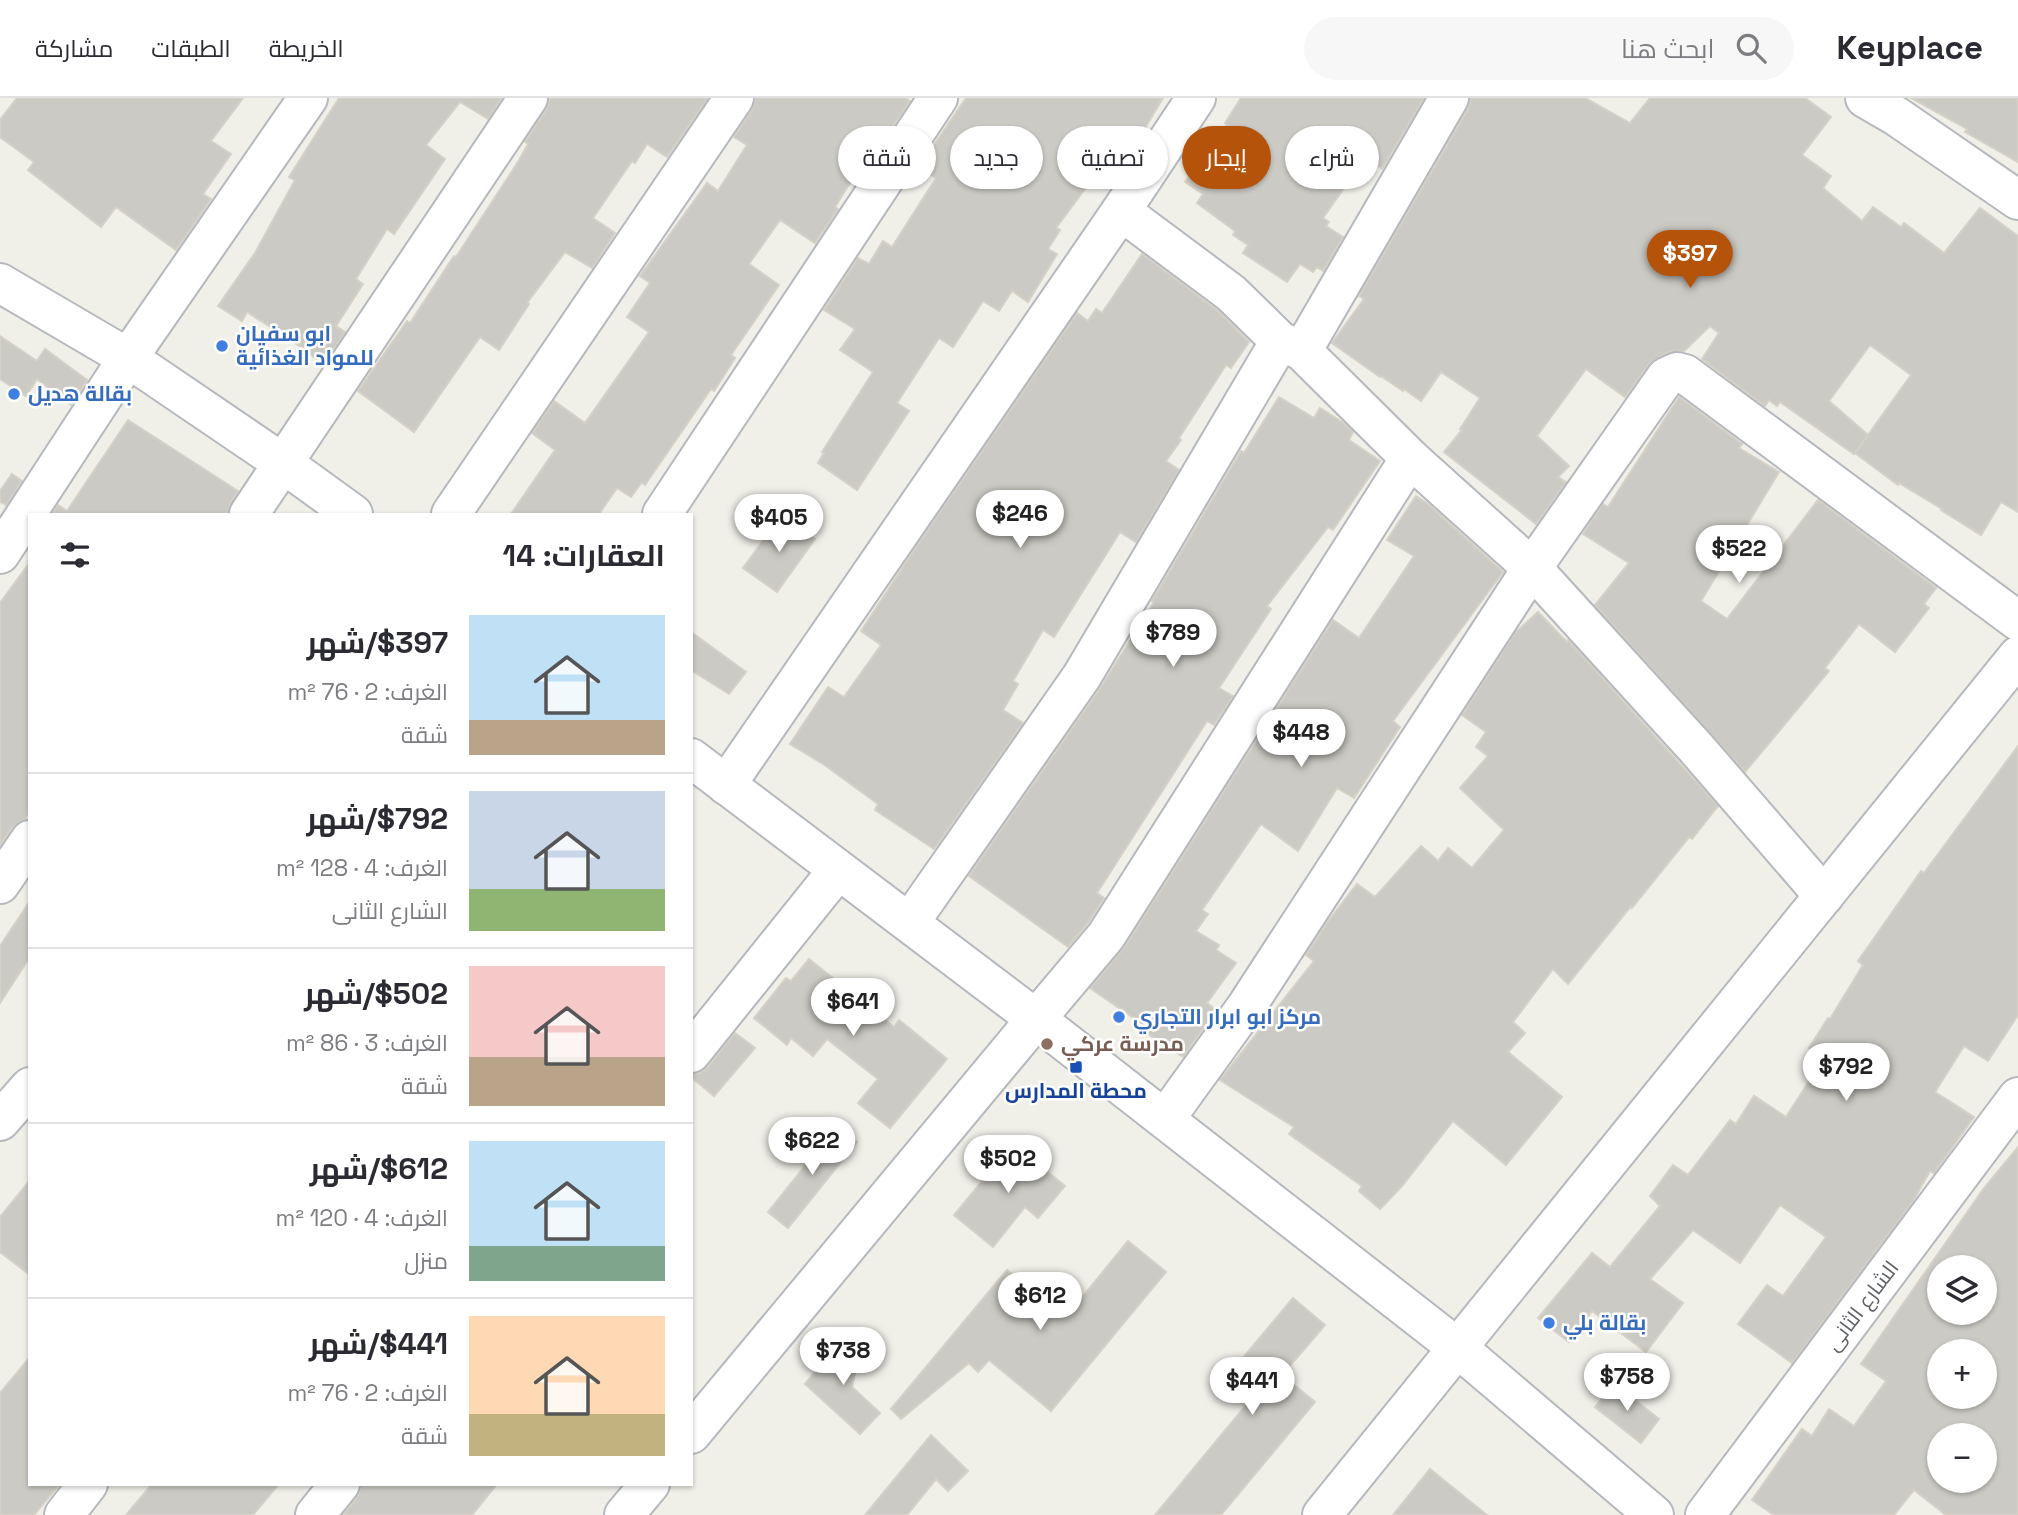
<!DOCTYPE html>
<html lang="ar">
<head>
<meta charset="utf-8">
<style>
  body { margin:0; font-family:"Space Grotesk",Cairo,sans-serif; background:#f7f7f7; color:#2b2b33; direction:rtl; height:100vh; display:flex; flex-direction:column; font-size:26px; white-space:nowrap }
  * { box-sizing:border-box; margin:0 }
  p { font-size:23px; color:#7c7c81 }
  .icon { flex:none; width:38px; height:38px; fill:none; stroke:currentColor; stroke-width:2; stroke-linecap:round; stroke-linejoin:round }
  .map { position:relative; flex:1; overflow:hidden; direction:ltr }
  .details { position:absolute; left:28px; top:415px; width:665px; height:973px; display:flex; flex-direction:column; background:#fff; border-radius:0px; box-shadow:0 2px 5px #0004; direction:rtl }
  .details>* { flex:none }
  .guide { position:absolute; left:714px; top:28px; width:665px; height:63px; direction:rtl; display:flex; gap:14px }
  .buttons { position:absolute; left:1927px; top:1157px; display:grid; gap:14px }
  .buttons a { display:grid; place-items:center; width:70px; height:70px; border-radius:50%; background:#fff; box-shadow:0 2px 5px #0004; font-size:35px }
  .price { position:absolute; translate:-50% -60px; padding:0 16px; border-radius:24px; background:#fff; color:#222; font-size:23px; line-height:46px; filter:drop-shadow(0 2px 4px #0008) }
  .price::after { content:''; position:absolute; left:50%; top:42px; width:21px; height:16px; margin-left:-10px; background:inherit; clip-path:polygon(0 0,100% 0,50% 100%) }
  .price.active { background:#b45309; color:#fff }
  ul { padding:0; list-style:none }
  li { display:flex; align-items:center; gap:21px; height:175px; padding:0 28px }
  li+li { border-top:2px solid #e1e1e2 }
  li span { display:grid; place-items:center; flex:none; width:196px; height:140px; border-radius:0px; color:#555 }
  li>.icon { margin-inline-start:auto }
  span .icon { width:84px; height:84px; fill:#fffc; stroke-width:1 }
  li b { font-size:30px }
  h2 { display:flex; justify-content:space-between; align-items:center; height:84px; padding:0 28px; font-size:30px }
  .pill { padding:0 24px; border-radius:32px; background:#fff; box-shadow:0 2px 5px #0004; font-size:24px; line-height:63px }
  .pill.active { background:#b45309; color:#fff }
  header { display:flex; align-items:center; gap:42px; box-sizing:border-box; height:98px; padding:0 35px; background:#fff; border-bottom:2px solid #e1e1e2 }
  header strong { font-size:33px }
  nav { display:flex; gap:38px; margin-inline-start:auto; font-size:24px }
  .search { width:490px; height:63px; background:#f7f7f7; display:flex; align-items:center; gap:18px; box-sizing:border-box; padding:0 24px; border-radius:38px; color:#7c7c81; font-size:26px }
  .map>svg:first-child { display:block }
  .building { fill:#cccac4; stroke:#d5d1c6; stroke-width:2; fill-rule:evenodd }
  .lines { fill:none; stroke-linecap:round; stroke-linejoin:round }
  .minor-casing { stroke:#b5b8bc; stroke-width:42 }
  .tertiary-casing { stroke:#b5b8bc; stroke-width:42 }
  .minor { stroke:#fff; stroke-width:38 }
  .tertiary { stroke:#fff; stroke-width:38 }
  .shop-dot { fill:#3f7fe0; stroke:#fff; stroke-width:2.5 }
  .education-dot { fill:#8d6e63; stroke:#fff; stroke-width:2.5 }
  .transit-dot { fill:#1a4fb4; stroke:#fff; stroke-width:2.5 }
  .labels { text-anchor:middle; stroke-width:5; stroke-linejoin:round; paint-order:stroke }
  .shop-label { font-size:21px; font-weight:bold; fill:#366cbe; stroke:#fff; text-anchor:start }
  .education-label { font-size:21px; font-weight:bold; fill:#785e54; stroke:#fff; text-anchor:start }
  .transit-label { font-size:21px; font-weight:bold; fill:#164399; stroke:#fff }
  .street-label { font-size:21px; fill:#5f6367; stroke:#fff }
</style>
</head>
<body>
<header>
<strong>Keyplace</strong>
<div class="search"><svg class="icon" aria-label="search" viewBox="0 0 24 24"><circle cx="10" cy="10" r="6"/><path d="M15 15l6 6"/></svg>ابحث هنا</div>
<nav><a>الخريطة</a><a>الطبقات</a><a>مشاركة</a></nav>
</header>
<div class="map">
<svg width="2018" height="1417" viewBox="0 0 2018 1417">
  <rect width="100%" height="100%" fill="#f0efe8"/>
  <g class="building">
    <path d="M 17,0 L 243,0 L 211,43 L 231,56 L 203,96 L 211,101 L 176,152 L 116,109 L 101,129 L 28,72 L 34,64 L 0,39 L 0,22 Z"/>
    <path d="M 339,0 L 502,0 L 488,21 L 460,4 L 426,47 L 445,61 L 394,136 L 387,131 L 356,181 L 363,186 L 336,228 L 345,234 L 323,266 L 291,242 L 247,214 L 242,223 L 218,208 L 255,155 L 295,82 L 289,79 Z"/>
    <path d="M 550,0 L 708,0 L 667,59 L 647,46 L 635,65 L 632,63 L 593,120 L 615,135 L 592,170 L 565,154 L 527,205 L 529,206 L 499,252 L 480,239 L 414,334 L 358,293 L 407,223 L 410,225 L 454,158 L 456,159 L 518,64 L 528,46 L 525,44 L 546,12 Z"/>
    <path d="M 756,0 L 905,0 L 910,3 L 881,46 L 876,43 L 835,109 L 838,111 L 815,145 L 780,122 L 749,166 L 779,187 L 731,257 L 735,260 L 714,293 L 711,291 L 645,387 L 642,384 L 631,399 L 617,390 L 599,416 L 511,416 L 555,352 L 532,335 L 554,303 L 585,325 L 649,234 L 627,219 L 650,185 L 640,178 L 707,85 L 718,93 L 747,47 L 734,39 L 752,12 Z"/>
    <path d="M 966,0 L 1163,0 L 1132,52 L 1120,44 L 1056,130 L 1060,132 L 1048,151 L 1057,156 L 1028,204 L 1012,193 L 999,213 L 983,203 L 953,249 L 939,240 L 897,305 L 909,313 L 857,392 L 818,365 L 824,355 L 822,354 L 873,274 L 840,252 L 855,231 L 824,212 L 858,160 L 869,166 L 883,143 L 892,149 L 936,80 L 919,69 Z"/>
    <path d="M 1241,0 L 1424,0 L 1382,71 L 1366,59 L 1323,120 L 1329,124 L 1326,128 L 1343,139 L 1323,173 L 1317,169 L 1313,174 L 1300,166 L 1287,184 L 1243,155 L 1248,147 L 1233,137 L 1235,133 L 1197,105 L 1203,96 L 1185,84 L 1227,27 L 1225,25 Z"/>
    <path d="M 1471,0 L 1585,0 L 1630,25 L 1650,0 L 1805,0 L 1831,19 L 1802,57 L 1831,78 L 1823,90 L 1862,123 L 1873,109 L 1901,129 L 1904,125 L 1944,155 L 1980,110 L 2018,138 L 2018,414 L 2001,404 L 1981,437 L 1941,412 L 1942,411 L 1899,385 L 1898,387 L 1855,355 L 1911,277 L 1870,247 L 1829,303 L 1868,337 L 1854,356 L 1780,304 L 1777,308 L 1769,302 L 1765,308 L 1702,261 L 1719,235 L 1710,228 L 1684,253 L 1668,254 L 1649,266 L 1625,299 L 1586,271 L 1537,338 L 1569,368 L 1558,379 L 1566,384 L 1536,426 L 1444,354 L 1462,332 L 1460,331 L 1480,300 L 1441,274 L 1421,303 L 1404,291 L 1403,293 L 1381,278 L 1380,279 L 1332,245 L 1364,201 L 1359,198 L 1468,11 Z"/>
    <path d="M 1911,0 L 2018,0 L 2018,64 L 1965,34 L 1967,31 Z"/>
    <path d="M 1142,156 L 1217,212 L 1249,244 L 1231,270 L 1226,267 L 1179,340 L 1181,342 L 1166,363 L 1179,372 L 1136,444 L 1120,434 L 1054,539 L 1043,532 L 1013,583 L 1018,586 L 1003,612 L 1023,625 L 934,751 L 875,712 L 878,706 L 823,666 L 790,646 L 828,589 L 844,599 L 881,547 L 861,533 L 918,446 L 1077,215 L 1088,223 L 1096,211 L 1102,215 Z"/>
    <path d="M 0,238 L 37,263 L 45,251 L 87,282 L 71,307 L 37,281 L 26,298 L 0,281 Z"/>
    <path d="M 1279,299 L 1314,320 L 1320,310 L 1342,324 L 1353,334 L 1349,342 L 1380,363 L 1333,432 L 1328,429 L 1267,508 L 1271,511 L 1219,590 L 1233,598 L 1214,627 L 1207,623 L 1097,795 L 1104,800 L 1088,825 L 1068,849 L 969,778 L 1101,589 L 1154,504 L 1152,503 L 1241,353 L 1244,355 Z"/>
    <path d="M 1679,299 L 1742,346 L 1739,350 L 1779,374 L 1701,503 L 1727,521 L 1818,402 L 1936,490 L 1924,506 L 1929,510 L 1895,554 L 1859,526 L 1825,570 L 1829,573 L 1745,674 L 1595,507 L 1629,465 L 1583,436 L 1603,406 L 1608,409 Z"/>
    <path d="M 128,322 L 238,393 L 231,404 L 227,416 L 52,416 L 58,407 L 67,413 Z"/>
    <path d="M 12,376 L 22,383 L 6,407 L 0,404 L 0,393 Z"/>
    <path d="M 1416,398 L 1428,406 L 1503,474 L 1393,623 L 1400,629 L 1354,700 L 1337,690 L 1298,753 L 1261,726 L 1202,812 L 1208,816 L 1196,833 L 1219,847 L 1216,852 L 1236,865 L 1207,905 L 1216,912 L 1183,959 L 1145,934 L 1148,930 L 1090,890 L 1124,850 L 1333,522 L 1359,540 L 1414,458 L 1387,442 Z"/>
    <path d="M 782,417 L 815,441 L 777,494 L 743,470 Z"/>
    <path d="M 30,464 L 30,713 L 24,722 L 12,730 L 0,747 L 0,505 Z"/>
    <path d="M 1538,514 L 1567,544 L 1568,542 L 1718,708 L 1692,741 L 1689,739 L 1632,810 L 1631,808 L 1568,886 L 1553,871 L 1513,924 L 1525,935 L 1508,954 L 1562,999 L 1506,1067 L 1453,1023 L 1402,1088 L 1380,1111 L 1359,1093 L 1362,1088 L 1289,1036 L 1294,1029 L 1220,982 L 1314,863 L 1306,857 L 1329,822 L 1357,786 L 1375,799 L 1421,748 L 1438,763 L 1448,750 L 1472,770 L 1504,732 L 1460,690 L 1488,658 L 1476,649 L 1486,634 L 1462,617 L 1515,535 Z"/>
    <path d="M 691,534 L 746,574 L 729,596 L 691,572 Z"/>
    <path d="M 2018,648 L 2018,917 L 1988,963 L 1964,948 L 1935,994 L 1974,1019 L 1934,1075 L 1930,1073 L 1913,1103 L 1792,1265 L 1738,1226 L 1767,1187 L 1783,1198 L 1826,1139 L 1780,1107 L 1740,1165 L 1693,1132 L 1650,1181 L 1683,1205 L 1646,1254 L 1592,1213 L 1569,1244 L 1538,1220 L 1592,1155 L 1610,1169 L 1660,1108 L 1650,1098 L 1673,1067 L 1688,1077 L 1730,1022 L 1736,1026 L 1754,998 L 1786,1019 L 1824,960 L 1809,950 L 1828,920 L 1830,921 L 1863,867 L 1858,863 L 1921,773 L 1924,775 Z"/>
    <path d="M 30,803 L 30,859 L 0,905 L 0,848 Z"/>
    <path d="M 809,861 L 894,929 L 899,922 L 947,961 L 890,1030 L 858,1005 L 878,981 L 827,941 L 813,958 L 791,940 L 787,947 L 754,920 L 786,880 L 791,883 Z"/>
    <path d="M 735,935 L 755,950 L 714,998 L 691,979 L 691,976 L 700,975 L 708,969 Z"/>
    <path d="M 837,1028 L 857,1044 L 788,1130 L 768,1114 Z"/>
    <path d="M 1013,1046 L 1065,1088 L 1038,1120 L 1025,1109 L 993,1149 L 954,1117 Z"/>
    <path d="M 2018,1049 L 2018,1417 L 1946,1417 L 1914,1392 L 1894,1417 L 1774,1417 L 1752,1402 L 1802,1331 L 1812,1338 L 1829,1311 L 1854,1328 L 1886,1283 L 1861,1266 L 1984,1090 ZM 1939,1169 L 1984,1169 L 1984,1214 L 1939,1214 ZM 1939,1253 L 1984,1253 L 1984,1298 L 1939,1298 ZM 1939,1337 L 1984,1337 L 1984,1382 L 1939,1382 Z"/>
    <path d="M 30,1082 L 30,1177 L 0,1154 L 0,1119 Z"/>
    <path d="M 1128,1143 L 1166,1174 L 1051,1313 L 989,1262 L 978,1274 L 969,1265 L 901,1321 L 891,1311 L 1007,1172 L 1066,1219 Z"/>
    <path d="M 1293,1200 L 1325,1227 L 1282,1277 L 1315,1304 L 1221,1417 L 1155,1417 L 1247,1306 L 1222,1285 Z"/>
    <path d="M 844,1239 L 860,1253 L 852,1289 L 880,1315 L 860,1336 L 805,1286 Z"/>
    <path d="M 30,1259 L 30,1386 L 60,1386 L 34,1417 L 0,1417 L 0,1295 Z"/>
    <path d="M 1614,1286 L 1659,1321 L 1641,1345 L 1595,1309 Z"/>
    <path d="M 931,1337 L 968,1373 L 948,1393 L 936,1381 L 907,1417 L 865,1417 Z"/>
    <path d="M 1430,1371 L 1487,1417 L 1393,1417 Z"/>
    <path d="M 152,1386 L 279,1386 L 253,1417 L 126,1417 Z"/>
    <path d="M 361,1386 L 497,1386 L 472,1417 L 343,1417 L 357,1400 Z"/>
  </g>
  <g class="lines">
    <defs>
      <g id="minor">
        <path d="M 1865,0 L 1896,18 L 2018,102"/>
        <path d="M 1121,113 L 1231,195 L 1280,243 L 1302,253 L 1410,360 L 1532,470 L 1696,650 L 1824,798"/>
        <path d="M 1302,253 L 1449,0"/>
        <path d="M 249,416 L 528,0"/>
        <path d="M 451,416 L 734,0"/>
        <path d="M 662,416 L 938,0"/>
        <path d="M 0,456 L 128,260 L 308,0"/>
        <path d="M 726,687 L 1121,113 L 1196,0"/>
        <path d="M 0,786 L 30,742"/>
        <path d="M 910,824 L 1082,578 L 1280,243"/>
        <path d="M 1036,921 L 1106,838 L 1410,360"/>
        <path d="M 691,955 L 838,772"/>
        <path d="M 1165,1021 L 1246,909 L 1532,470 L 1666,279 L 1677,274 L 1685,276 L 2018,523"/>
        <path d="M 0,1023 L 30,989"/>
        <path d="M 64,1417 L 88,1386"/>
        <path d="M 315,1417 L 340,1386"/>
        <path d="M 1322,1417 L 2018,558"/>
        <path d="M 1705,1417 L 2018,999"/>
      </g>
      <g id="tertiary">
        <path d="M 0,185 L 128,260 L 284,366 L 353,416"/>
        <path d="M 691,660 L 1036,921 L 1459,1251 L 1654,1417"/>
        <path d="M 691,1336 L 1036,921"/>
        <path d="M 624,1417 L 650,1386"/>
      </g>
    </defs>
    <use href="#minor" class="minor-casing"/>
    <use href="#tertiary" class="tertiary-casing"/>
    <use href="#minor" class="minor"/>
    <use href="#tertiary" class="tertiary"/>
  </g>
  <g class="shop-dot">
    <circle cx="222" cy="248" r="7"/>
    <circle cx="14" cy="296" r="7"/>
    <circle cx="1119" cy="919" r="7"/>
    <circle cx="1549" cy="1225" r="7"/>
  </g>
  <circle class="education-dot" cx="1047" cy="946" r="7"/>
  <rect class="transit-dot" x="1069" y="962" width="14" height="14" rx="3.5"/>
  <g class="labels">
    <g class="shop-label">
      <text x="236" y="243">ابو سفيان<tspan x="236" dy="24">للمواد الغذائية</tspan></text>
      <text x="28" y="303">بقالة هديل</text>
      <text x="1133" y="926">مركز ابو ابرار التجاري</text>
      <text x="1563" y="1232">بقالة بلي</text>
    </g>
    <g class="education-label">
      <text x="1061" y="953">مدرسة عركي</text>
    </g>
    <g class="transit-label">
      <text x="1076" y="1000">محطة المدارس</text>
    </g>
    <g class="street-label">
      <text transform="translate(1862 1208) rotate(-53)" y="7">الشارع الثانى</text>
    </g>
  </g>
</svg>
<div class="buttons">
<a><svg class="icon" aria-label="layers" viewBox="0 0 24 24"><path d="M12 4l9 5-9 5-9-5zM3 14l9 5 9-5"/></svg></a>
<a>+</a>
<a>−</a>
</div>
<b class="price active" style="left:1690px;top:192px">$397</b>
<b class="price" style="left:1020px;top:452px">$246</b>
<b class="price" style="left:779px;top:456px">$405</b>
<b class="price" style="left:1739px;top:487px">$522</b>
<b class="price" style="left:1173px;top:571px">$789</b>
<b class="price" style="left:1301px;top:671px">$448</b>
<b class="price" style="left:853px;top:940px">$641</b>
<b class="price" style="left:1846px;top:1005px">$792</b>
<b class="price" style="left:812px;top:1079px">$622</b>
<b class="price" style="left:1008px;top:1097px">$502</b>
<b class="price" style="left:1040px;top:1234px">$612</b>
<b class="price" style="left:843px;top:1289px">$738</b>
<b class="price" style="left:1627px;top:1315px">$758</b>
<b class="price" style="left:1252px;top:1319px">$441</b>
<div class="guide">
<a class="pill">شراء</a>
<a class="pill active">إيجار</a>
<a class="pill">تصفية</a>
<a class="pill">جديد</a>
<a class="pill">شقة</a>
</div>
<section class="details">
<h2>العقارات: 14<svg class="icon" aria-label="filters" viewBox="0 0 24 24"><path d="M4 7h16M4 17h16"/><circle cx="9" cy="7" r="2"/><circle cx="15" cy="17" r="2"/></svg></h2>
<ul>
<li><span style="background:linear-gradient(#bfe0f5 75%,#b9a48a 0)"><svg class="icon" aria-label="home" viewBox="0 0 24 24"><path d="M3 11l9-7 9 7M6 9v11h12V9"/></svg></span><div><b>$397/شهر</b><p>الغرف: 2 · 76 m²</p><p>شقة</p></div></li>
<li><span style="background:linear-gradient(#c9d6e8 70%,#8fb573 0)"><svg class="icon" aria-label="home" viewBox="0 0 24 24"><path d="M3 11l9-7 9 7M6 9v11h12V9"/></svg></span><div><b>$792/شهر</b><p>الغرف: 4 · 128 m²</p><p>الشارع الثانى</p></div></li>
<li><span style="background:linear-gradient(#f6c9c9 65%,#b9a48a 0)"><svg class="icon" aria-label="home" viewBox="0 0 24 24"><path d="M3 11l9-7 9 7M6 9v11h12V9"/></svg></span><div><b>$502/شهر</b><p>الغرف: 3 · 86 m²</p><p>شقة</p></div></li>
<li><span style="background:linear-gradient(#bfe0f5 75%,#7fa58c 0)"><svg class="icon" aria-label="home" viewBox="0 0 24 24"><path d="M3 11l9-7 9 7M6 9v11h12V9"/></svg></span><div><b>$612/شهر</b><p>الغرف: 4 · 120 m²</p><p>منزل</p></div></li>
<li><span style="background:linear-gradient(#ffd9b3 70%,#c2b280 0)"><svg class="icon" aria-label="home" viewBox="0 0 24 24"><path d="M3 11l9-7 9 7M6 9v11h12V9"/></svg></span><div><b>$441/شهر</b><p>الغرف: 2 · 76 m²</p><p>شقة</p></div></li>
</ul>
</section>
</div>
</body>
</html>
